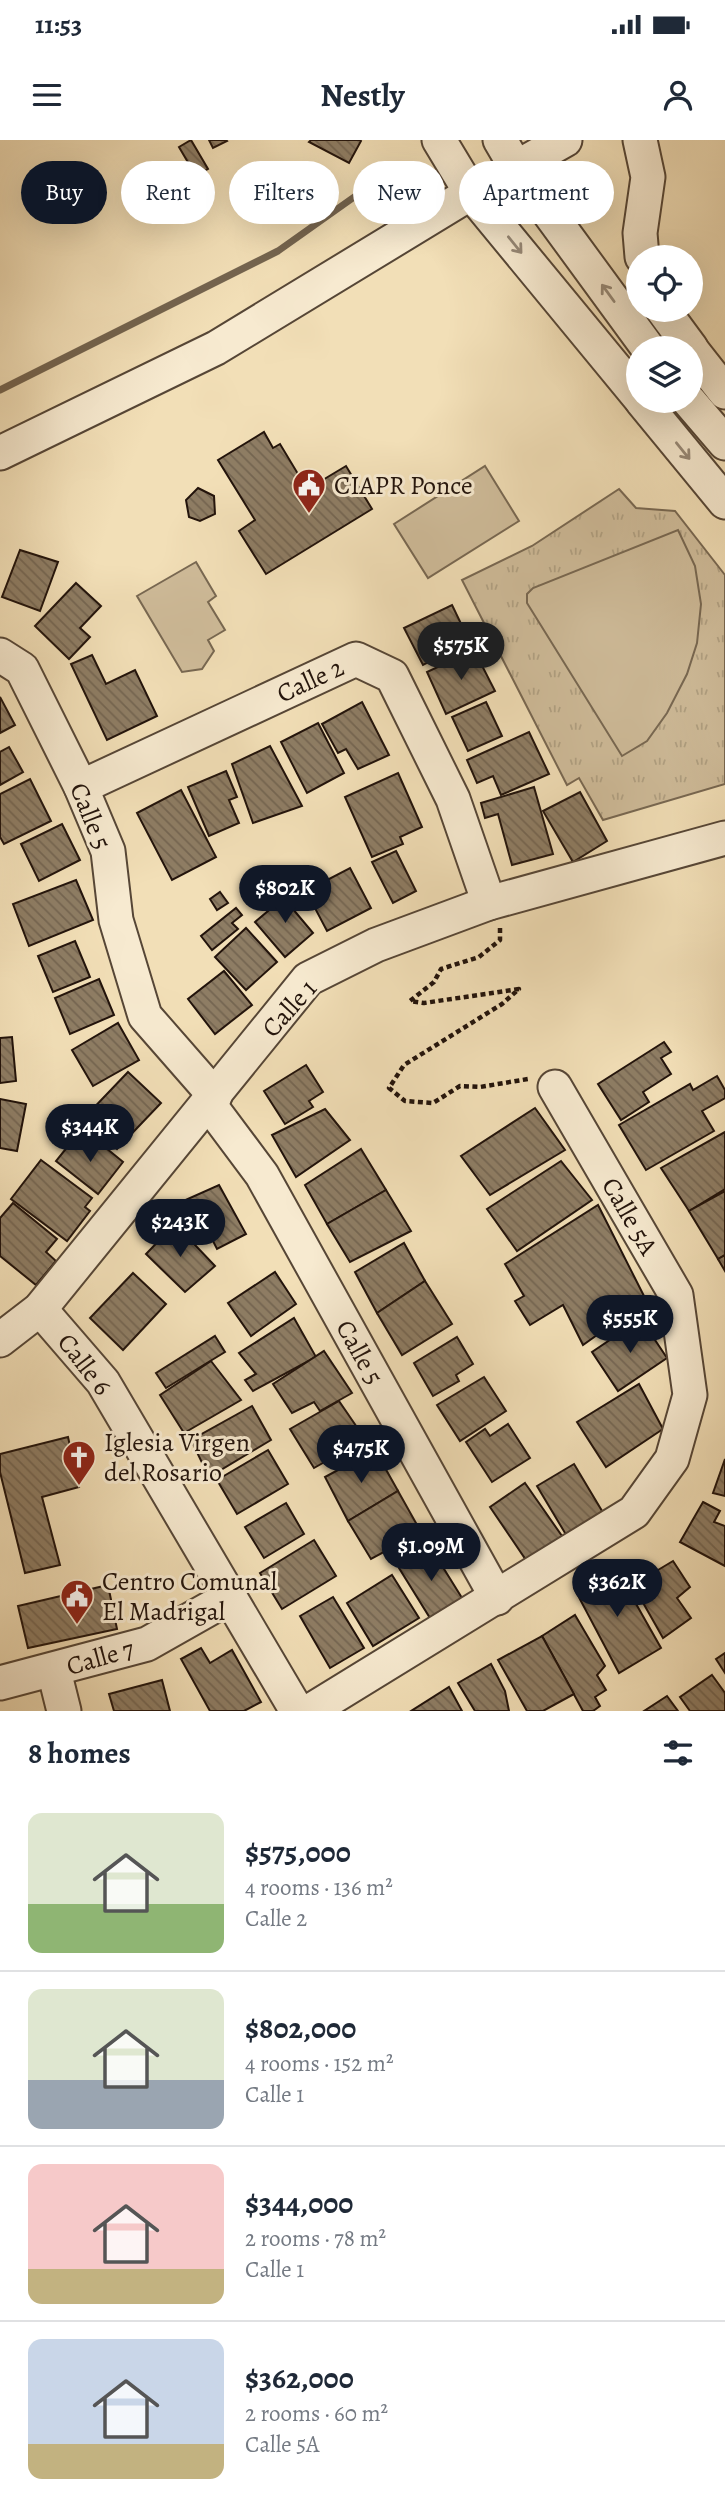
<!DOCTYPE html>
<html lang="en">
<head>
<meta charset="utf-8">
<style>
  body { margin:0; font-family:Alegreya,serif; background:#f6f6f7; color:#1f2937; height:100vh; display:flex; flex-direction:column; font-size:26px; white-space:nowrap }
  * { box-sizing:border-box; margin:0 }
  p { font-size:23px; color:#747a83 }
  .icon { flex:none; width:38px; height:38px; fill:none; stroke:currentColor; stroke-width:2; stroke-linecap:round; stroke-linejoin:round }
  .map { position:relative; height:1571px; overflow:hidden }
  .panel { display:flex; flex-direction:column; background:#fff; flex:1 }
  .panel>* { flex:none }
  .banner { position:absolute; left:21px; top:21px; width:684px; height:63px; display:flex; gap:14px }
  .tools { position:absolute; left:626px; top:105px; display:grid; gap:14px }
  .tools a { display:grid; place-items:center; width:77px; height:77px; border-radius:50%; background:#fff; box-shadow:0 7px 28px #0002; font-size:35px }
  .price { position:absolute; translate:-50% -60px; padding:0 16px; border-radius:24px; background:#111827; color:#fff; font-size:23px; line-height:46px; filter:drop-shadow(0 2px 4px #0008) }
  .price::after { content:''; position:absolute; left:50%; top:42px; width:21px; height:16px; margin-left:-10px; background:inherit; clip-path:polygon(0 0,100% 0,50% 100%) }
  .price.current { background:#222; color:#fff }
  ul { padding:0; list-style:none }
  li { display:flex; align-items:center; gap:21px; height:175px; padding:0 28px }
  li+li { border-top:2px solid #e0e1e3 }
  li span { display:grid; place-items:center; flex:none; width:196px; height:140px; border-radius:14px; color:#555 }
  li>.icon { margin-inline-start:auto }
  span .icon { width:84px; height:84px; fill:#fffc; stroke-width:1 }
  li b { font-size:30px }
  h2 { display:flex; justify-content:space-between; align-items:center; height:84px; padding:0 28px; font-size:30px }
  .chip { padding:0 24px; border-radius:32px; background:#fff; box-shadow:0 7px 28px #0002; font-size:24px; line-height:63px }
  .chip.current { background:#111827; color:#fff }
  .status { display:flex; justify-content:space-between; align-items:center; height:49px; padding:0 35px; background:#fff; direction:ltr }
  .status svg { height:19px; fill:currentColor }
  header { display:flex; justify-content:space-between; align-items:center; height:91px; padding:0 28px; background:#fff; font-size:32px; font-weight:600 }
  .map>svg:first-child { display:block }
  .park { fill:url(#park-tufts); stroke:#786852; stroke-width:2 }
  .pitch { fill:#cfbc9a; stroke:#786852; stroke-width:2 }
  .lines { fill:none; stroke-linecap:round; stroke-linejoin:round }
  .stream { stroke:#74644f; stroke-width:7 }
  .building { fill:url(#building-back-hatch); stroke:#22130b; stroke-width:2 }
  .minor-casing { stroke:#564636; stroke-width:37 }
  .path { stroke:#22130b; stroke-width:4.5; stroke-dasharray:5 3.5; stroke-linecap:butt }
  .minor { stroke:#f7ead0; stroke-width:33 }
  .oneway { stroke:#978977 }
  .labels { text-anchor:middle; stroke-width:6; stroke-linejoin:round; paint-order:stroke }
  .poi-label { font-size:26px; fill:#22130b; stroke:#f7ead0; text-anchor:start }
  .street-label { font-size:26px; fill:#22130b; stroke:#f7ead0 }
</style>
</head>
<body>
<div class="status"><b>11:53</b><svg viewBox="0 0 49 12"><path d="M0 12V9h3v3zM5 12V6h3v6zM10 12V3h3v9zM15 12V0h3v12zM26 1h20v11H26zM47 4h2v5h-2z"/></svg></div>
<header><svg class="icon" aria-label="menu" viewBox="0 0 24 24"><path d="M4 6h16M4 12h16M4 18h16"/></svg>Nestly<svg class="icon" aria-label="person" viewBox="0 0 24 24"><circle cx="12" cy="8" r="4"/><path d="M4 21q1-7 8-7t8 7"/></svg></header>
<div class="map">
<svg width="725" height="1571" viewBox="0 0 725 1571">
  <defs>
    <pattern id="park-tufts" width="24" height="20" patternUnits="userSpaceOnUse" patternTransform="scale(1.75)"><rect width="24" height="20" fill="#cfbc9a"/><path d="M3 7l-1-3M5 7V3M7 7l1-3M15 17l-1-3M17 17v-4M19 17l1-3" fill="none" stroke="#b1a183"/></pattern>
    <pattern id="building-back-hatch" width="6" height="6" patternUnits="userSpaceOnUse" patternTransform="scale(1.75)"><rect width="6" height="6" fill="#8e7d64"/><path d="M-1 5l2 2M0 0l6 6M5-1l2 2" fill="none" stroke="#746551"/></pattern>
  </defs>
  <rect width="100%" height="100%" fill="#f2dfb7"/>
  <filter id="stains"><feTurbulence type="fractalNoise" baseFrequency=".00286" numOctaves="4"/><feColorMatrix values="0 0 0 0 .2 0 0 0 0 .09 0 0 0 0 .02 0 0 0 .5 -.17"/></filter>
  <radialGradient id="worn" r=".72"><stop offset=".6" stop-color="#630" stop-opacity="0"/><stop offset="1" stop-color="#630" stop-opacity=".3"/></radialGradient>
  <path class="park" d="M 619,349 L 636,368 L 675,371 L 725,435 L 725,644 L 603,680 L 579,638 L 567,645 L 462,440 L 532,406 Z"/>
  <g class="pitch">
    <path d="M 485,326 L 519,381 L 428,438 L 394,384 Z"/>
    <path d="M 678,390 L 695,426 L 701,464 L 697,503 L 687,534 L 667,573 L 647,601 L 622,616 L 527,463 L 527,454 L 533,448 Z"/>
    <path d="M 196,422 L 216,456 L 208,462 L 225,490 L 208,500 L 214,511 L 202,529 L 182,532 L 137,456 Z"/>
  </g>
  <g class="lines">
    <path class="stream" d="M 0,250 L 278,111 L 388,33"/>
  </g>
  <g class="building">
    <path d="M 191,0 L 208,29 L 196,36 L 179,7 Z"/>
    <path d="M 209,0 L 226,0 L 227,1 L 213,8 Z"/>
    <path d="M 311,0 L 360,0 L 361,1 L 349,23 L 309,2 Z"/>
    <path d="M 264,292 L 273,308 L 280,304 L 298,334 L 321,341 L 346,326 L 372,369 L 266,434 L 239,391 L 255,380 L 218,320 Z"/>
    <path d="M 198,348 L 214,356 L 215,374 L 200,381 L 189,377 L 186,360 Z"/>
    <path d="M 20,410 L 58,422 L 40,471 L 2,457 Z"/>
    <path d="M 76,443 L 101,466 L 80,488 L 90,497 L 69,519 L 35,486 Z"/>
    <path d="M 452,465 L 466,494 L 447,504 L 450,511 L 423,525 L 404,488 Z"/>
    <path d="M 474,510 L 495,551 L 446,574 L 427,532 Z"/>
    <path d="M 92,515 L 106,544 L 135,530 L 157,576 L 107,600 L 71,524 Z"/>
    <path d="M 0,557 L 15,585 L 0,593 Z"/>
    <path d="M 362,562 L 389,615 L 358,629 L 346,609 L 338,613 L 322,584 Z"/>
    <path d="M 486,562 L 502,596 L 468,611 L 452,577 Z"/>
    <path d="M 318,583 L 344,633 L 307,653 L 281,602 Z"/>
    <path d="M 529,592 L 549,634 L 501,655 L 493,636 L 477,643 L 467,620 Z"/>
    <path d="M 270,606 L 302,666 L 253,683 L 232,624 Z"/>
    <path d="M 9,607 L 23,632 L 0,645 L 0,612 Z"/>
    <path d="M 226,631 L 237,657 L 229,660 L 239,683 L 209,696 L 188,647 Z"/>
    <path d="M 398,633 L 422,687 L 400,697 L 403,704 L 372,717 L 345,657 Z"/>
    <path d="M 30,639 L 51,681 L 4,704 L 0,697 L 0,654 Z"/>
    <path d="M 534,647 L 553,714 L 512,725 L 498,674 L 485,678 L 481,663 Z"/>
    <path d="M 181,650 L 216,717 L 172,740 L 137,673 Z"/>
    <path d="M 580,652 L 607,701 L 573,722 L 543,671 Z"/>
    <path d="M 62,684 L 80,720 L 39,741 L 21,704 Z"/>
    <path d="M 396,711 L 416,751 L 393,763 L 372,722 Z"/>
    <path d="M 350,728 L 371,768 L 327,791 L 306,751 Z"/>
    <path d="M 76,740 L 93,780 L 29,806 L 13,764 Z"/>
    <path d="M 293,750 L 301,760 L 292,768 L 313,793 L 285,817 L 255,782 Z"/>
    <path d="M 220,752 L 228,763 L 217,770 L 210,759 Z"/>
    <path d="M 236,768 L 242,775 L 232,783 L 238,789 L 212,810 L 201,796 Z"/>
    <path d="M 246,788 L 277,822 L 246,850 L 215,817 Z"/>
    <path d="M 75,801 L 90,837 L 53,852 L 38,816 Z"/>
    <path d="M 224,831 L 252,865 L 215,894 L 188,859 Z"/>
    <path d="M 99,839 L 114,875 L 70,894 L 55,858 Z"/>
    <path d="M 118,883 L 139,920 L 93,946 L 72,910 Z"/>
    <path d="M 12,897 L 16,941 L 0,943 L 0,898 Z"/>
    <path d="M 664,902 L 671,912 L 661,918 L 671,934 L 643,952 L 649,962 L 621,980 L 598,944 Z"/>
    <path d="M 306,925 L 323,952 L 309,961 L 313,967 L 285,984 L 264,951 Z"/>
    <path d="M 128,932 L 161,963 L 117,1009 L 84,978 Z"/>
    <path d="M 717,936 L 725,950 L 725,958 L 702,971 L 714,991 L 646,1030 L 619,985 L 690,944 L 693,950 Z"/>
    <path d="M 0,959 L 26,964 L 17,1011 L 0,1008 Z"/>
    <path d="M 535,968 L 565,1010 L 490,1055 L 461,1016 Z"/>
    <path d="M 325,969 L 350,1000 L 296,1037 L 272,995 Z"/>
    <path d="M 725,992 L 725,1049 L 689,1071 L 661,1028 Z"/>
    <path d="M 95,999 L 123,1022 L 98,1054 L 56,1021 L 73,1000 L 86,1010 Z"/>
    <path d="M 361,1009 L 386,1050 L 327,1084 L 305,1045 Z"/>
    <path d="M 41,1020 L 92,1058 L 85,1067 L 90,1071 L 67,1101 L 11,1059 Z"/>
    <path d="M 561,1021 L 592,1060 L 517,1111 L 487,1069 Z"/>
    <path d="M 219,1045 L 246,1094 L 217,1109 L 207,1089 L 196,1094 L 181,1062 Z"/>
    <path d="M 386,1050 L 411,1091 L 350,1122 L 327,1084 Z"/>
    <path d="M 725,1051 L 725,1115 L 718,1119 L 689,1071 Z"/>
    <path d="M 13,1063 L 57,1099 L 46,1112 L 56,1121 L 36,1145 L 0,1116 L 0,1078 Z"/>
    <path d="M 598,1065 L 646,1160 L 583,1205 L 563,1165 L 530,1185 L 515,1161 L 524,1156 L 505,1124 Z"/>
    <path d="M 175,1084 L 215,1126 L 185,1152 L 146,1114 Z"/>
    <path d="M 404,1103 L 425,1141 L 377,1173 L 355,1132 Z"/>
    <path d="M 725,1115 L 725,1131 L 718,1119 Z"/>
    <path d="M 275,1132 L 296,1164 L 251,1196 L 228,1163 Z"/>
    <path d="M 133,1133 L 166,1164 L 123,1210 L 90,1178 Z"/>
    <path d="M 425,1141 L 452,1184 L 402,1215 L 377,1173 Z"/>
    <path d="M 294,1178 L 316,1217 L 253,1251 L 245,1240 L 256,1234 L 239,1213 Z"/>
    <path d="M 641,1179 L 667,1218 L 618,1251 L 592,1212 Z"/>
    <path d="M 215,1196 L 225,1212 L 166,1248 L 156,1233 Z"/>
    <path d="M 457,1197 L 473,1224 L 456,1235 L 459,1241 L 433,1256 L 414,1223 Z"/>
    <path d="M 324,1211 L 352,1253 L 320,1271 L 314,1262 L 292,1273 L 273,1244 Z"/>
    <path d="M 211,1221 L 241,1260 L 184,1293 L 160,1255 Z"/>
    <path d="M 484,1237 L 506,1271 L 460,1301 L 437,1265 Z"/>
    <path d="M 639,1244 L 663,1289 L 606,1327 L 577,1282 Z"/>
    <path d="M 339,1261 L 365,1299 L 314,1328 L 290,1289 Z"/>
    <path d="M 252,1266 L 271,1300 L 209,1337 L 191,1300 Z"/>
    <path d="M 508,1284 L 530,1318 L 492,1342 L 466,1302 L 485,1289 L 490,1296 Z"/>
    <path d="M 68,1297 L 79,1347 L 42,1357 L 60,1425 L 25,1433 L 0,1332 L 0,1314 Z"/>
    <path d="M 268,1310 L 288,1344 L 237,1374 L 217,1340 Z"/>
    <path d="M 375,1310 L 398,1351 L 348,1381 L 325,1337 Z"/>
    <path d="M 725,1319 L 725,1356 L 713,1353 Z"/>
    <path d="M 574,1324 L 605,1376 L 568,1398 L 537,1346 Z"/>
    <path d="M 525,1343 L 562,1396 L 526,1420 L 490,1367 Z"/>
    <path d="M 398,1351 L 421,1392 L 371,1419 L 348,1381 Z"/>
    <path d="M 703,1362 L 720,1371 L 714,1382 L 725,1386 L 725,1426 L 680,1402 Z"/>
    <path d="M 286,1363 L 304,1394 L 264,1418 L 245,1387 Z"/>
    <path d="M 314,1400 L 336,1436 L 282,1469 L 260,1433 Z"/>
    <path d="M 431,1408 L 462,1458 L 430,1478 L 399,1428 Z"/>
    <path d="M 673,1421 L 690,1447 L 677,1458 L 691,1478 L 663,1498 L 633,1445 Z"/>
    <path d="M 614,1425 L 661,1508 L 619,1533 L 574,1448 Z"/>
    <path d="M 392,1435 L 419,1478 L 373,1506 L 347,1463 Z"/>
    <path d="M 108,1445 L 117,1489 L 28,1508 L 18,1466 Z"/>
    <path d="M 333,1457 L 364,1508 L 330,1528 L 300,1476 Z"/>
    <path d="M 575,1475 L 605,1526 L 597,1535 L 606,1550 L 595,1557 L 600,1566 L 593,1571 L 583,1571 L 542,1496 Z"/>
    <path d="M 542,1496 L 574,1554 L 543,1571 L 527,1571 L 498,1520 Z"/>
    <path d="M 201,1508 L 210,1523 L 232,1510 L 261,1562 L 244,1571 L 210,1571 L 181,1519 Z"/>
    <path d="M 725,1513 L 725,1533 L 716,1519 Z"/>
    <path d="M 491,1524 L 505,1551 L 509,1571 L 475,1571 L 458,1543 Z"/>
    <path d="M 712,1535 L 725,1553 L 725,1571 L 690,1571 L 680,1557 Z"/>
    <path d="M 162,1540 L 170,1571 L 114,1571 L 109,1554 Z"/>
    <path d="M 449,1547 L 462,1571 L 411,1571 Z"/>
    <path d="M 667,1556 L 678,1571 L 644,1571 Z"/>
  </g>
  <g class="lines">
    <defs>
      <g id="minor">
        <path d="M 439,0 L 471,53 L 639,257"/>
        <path d="M 500,0 L 517,29 L 648,208"/>
        <path d="M 640,0 L 648,37 L 640,93 L 642,117"/>
        <path d="M 663,170 L 691,208"/>
        <path d="M 691,209 L 725,252"/>
        <path d="M 642,261 L 725,362"/>
        <path d="M 689,261 L 725,303"/>
        <path d="M 0,313 L 216,208 L 471,53 L 565,0"/>
        <path d="M 0,515 L 22,529 L 81,647 L 108,711 L 116,780 L 145,876 L 215,956"/>
        <path d="M 81,647 L 356,519 L 392,536 L 453,659 L 489,763"/>
        <path d="M 209,964 L 262,1035 L 497,1458"/>
        <path d="M 40,1169 L 103,1242 L 297,1571"/>
        <path d="M 0,1200 L 40,1169 L 308,839 L 376,805 L 489,763 L 725,698"/>
        <path d="M 54,1531 L 64,1571"/>
        <path d="M 0,1543 L 147,1504 L 230,1457"/>
        <path d="M 310,1571 L 634,1372 L 672,1319 L 690,1255 L 676,1155 L 555,947"/>
      </g>
    </defs>
    <use href="#minor" class="minor-casing"/>
    <path class="path" d="M 500,788 L 500,800 L 479,817 L 441,829 L 434,842 L 410,861 L 424,863 L 519,849 L 502,864 L 404,925 L 389,948 L 405,961 L 433,963 L 460,946 L 480,947 L 528,939"/>
    <use href="#minor" class="minor"/>
  </g>
  <defs><path id="oneway-shaft" d="M-6 0H5M1.5-3L5.5 0L1.5 3" fill="none" stroke-width="1.6" stroke-linecap="round" stroke-linejoin="round" transform="scale(1.75)"/></defs>
  <g class="oneway">
    <use href="#oneway-shaft" transform="translate(515 105) rotate(51)"/>
    <use href="#oneway-shaft" transform="translate(608 153) rotate(-126)"/>
    <use href="#oneway-shaft" transform="translate(683 311) rotate(51)"/>
  </g>
  <defs>
    <symbol id="civic-pin" viewBox="-11 -11 22 30"><path d="M0 17L-7.5 6A9.5 9.5 0 1 1 7.5 6Z" fill="#8f2418" stroke="#f7ead0"/><path d="M-.6-6.5H3V-4.5H.6V-3L4-1V1h2V6H-6V1h2V-1L-.6-3ZM-1.2 2.5V6h2.4V2.5Z" fill="#fff"/></symbol>
    <symbol id="church-pin" viewBox="-11 -11 22 30"><path d="M0 17L-7.5 6A9.5 9.5 0 1 1 7.5 6Z" fill="#8f2418" stroke="#f7ead0"/><path d="M-1.2-6h2.4v3.5h3.3v2.4h-3.3V6h-2.4V-.1h-3.3v-2.4h3.3Z" fill="#fff"/></symbol>
  </defs>
  <g fill-rule="evenodd">
    <use href="#civic-pin" x="290" y="326" width="38" height="52"/>
    <use href="#church-pin" x="60" y="1298" width="38" height="52"/>
    <use href="#civic-pin" x="58" y="1437" width="38" height="52"/>
  </g>
  <g class="labels">
    <g class="poi-label">
      <text x="334" y="354">CIAPR Ponce</text>
      <text x="104" y="1311">Iglesia Virgen<tspan x="104" dy="30">del Rosario</tspan></text>
      <text x="102" y="1450">Centro Comunal<tspan x="102" dy="30">El Madrigal</tspan></text>
    </g>
    <g class="street-label">
      <text transform="translate(310 540) rotate(-25)" y="9">Calle 2</text>
      <text transform="translate(91 676) rotate(68)" y="9">Calle 5</text>
      <text transform="translate(289 868) rotate(-48)" y="9">Calle 1</text>
      <text transform="translate(630 1076) rotate(60)" y="9">Calle 5A</text>
      <text transform="translate(360 1212) rotate(61)" y="9">Calle 5</text>
      <text transform="translate(85 1224) rotate(52)" y="9">Calle 6</text>
      <text transform="translate(100 1517) rotate(-16)" y="9">Calle 7</text>
    </g>
  </g>
  <rect width="100%" height="100%" filter="url(#stains)"/>
  <rect width="100%" height="100%" fill="url(#worn)"/>
</svg>
<div class="tools">
<a><svg class="icon" aria-label="locate" viewBox="0 0 24 24"><circle cx="12" cy="12" r="6"/><path d="M12 2v4M12 18v4M2 12h4M18 12h4"/></svg></a>
<a><svg class="icon" aria-label="layers" viewBox="0 0 24 24"><path d="M12 4l9 5-9 5-9-5zM3 14l9 5 9-5"/></svg></a>
</div>
<b class="price current" style="left:461px;top:542px">$575K</b>
<b class="price" style="left:285px;top:785px">$802K</b>
<b class="price" style="left:90px;top:1024px">$344K</b>
<b class="price" style="left:180px;top:1119px">$243K</b>
<b class="price" style="left:630px;top:1215px">$555K</b>
<b class="price" style="left:361px;top:1345px">$475K</b>
<b class="price" style="left:431px;top:1443px">$1.09M</b>
<b class="price" style="left:617px;top:1479px">$362K</b>
<div class="banner">
<a class="chip current">Buy</a>
<a class="chip">Rent</a>
<a class="chip">Filters</a>
<a class="chip">New</a>
<a class="chip">Apartment</a>
</div>
</div>
<section class="panel">
<h2>8 homes<svg class="icon" aria-label="filters" viewBox="0 0 24 24"><path d="M4 7h16M4 17h16"/><circle cx="9" cy="7" r="2"/><circle cx="15" cy="17" r="2"/></svg></h2>
<ul>
<li><span style="background:linear-gradient(#dfe7d0 65%,#8fb573 0)"><svg class="icon" aria-label="home" viewBox="0 0 24 24"><path d="M3 11l9-7 9 7M6 9v11h12V9"/></svg></span><div><b>$575,000</b><p>4 rooms · 136 m²</p><p>Calle 2</p></div></li>
<li><span style="background:linear-gradient(#dfe7d0 65%,#9aa5b1 0)"><svg class="icon" aria-label="home" viewBox="0 0 24 24"><path d="M3 11l9-7 9 7M6 9v11h12V9"/></svg></span><div><b>$802,000</b><p>4 rooms · 152 m²</p><p>Calle 1</p></div></li>
<li><span style="background:linear-gradient(#f6c9c9 75%,#c2b280 0)"><svg class="icon" aria-label="home" viewBox="0 0 24 24"><path d="M3 11l9-7 9 7M6 9v11h12V9"/></svg></span><div><b>$344,000</b><p>2 rooms · 78 m²</p><p>Calle 1</p></div></li>
<li><span style="background:linear-gradient(#c9d6e8 75%,#c2b280 0)"><svg class="icon" aria-label="home" viewBox="0 0 24 24"><path d="M3 11l9-7 9 7M6 9v11h12V9"/></svg></span><div><b>$362,000</b><p>2 rooms · 60 m²</p><p>Calle 5A</p></div></li>
</ul>
</section>
</body>
</html>
